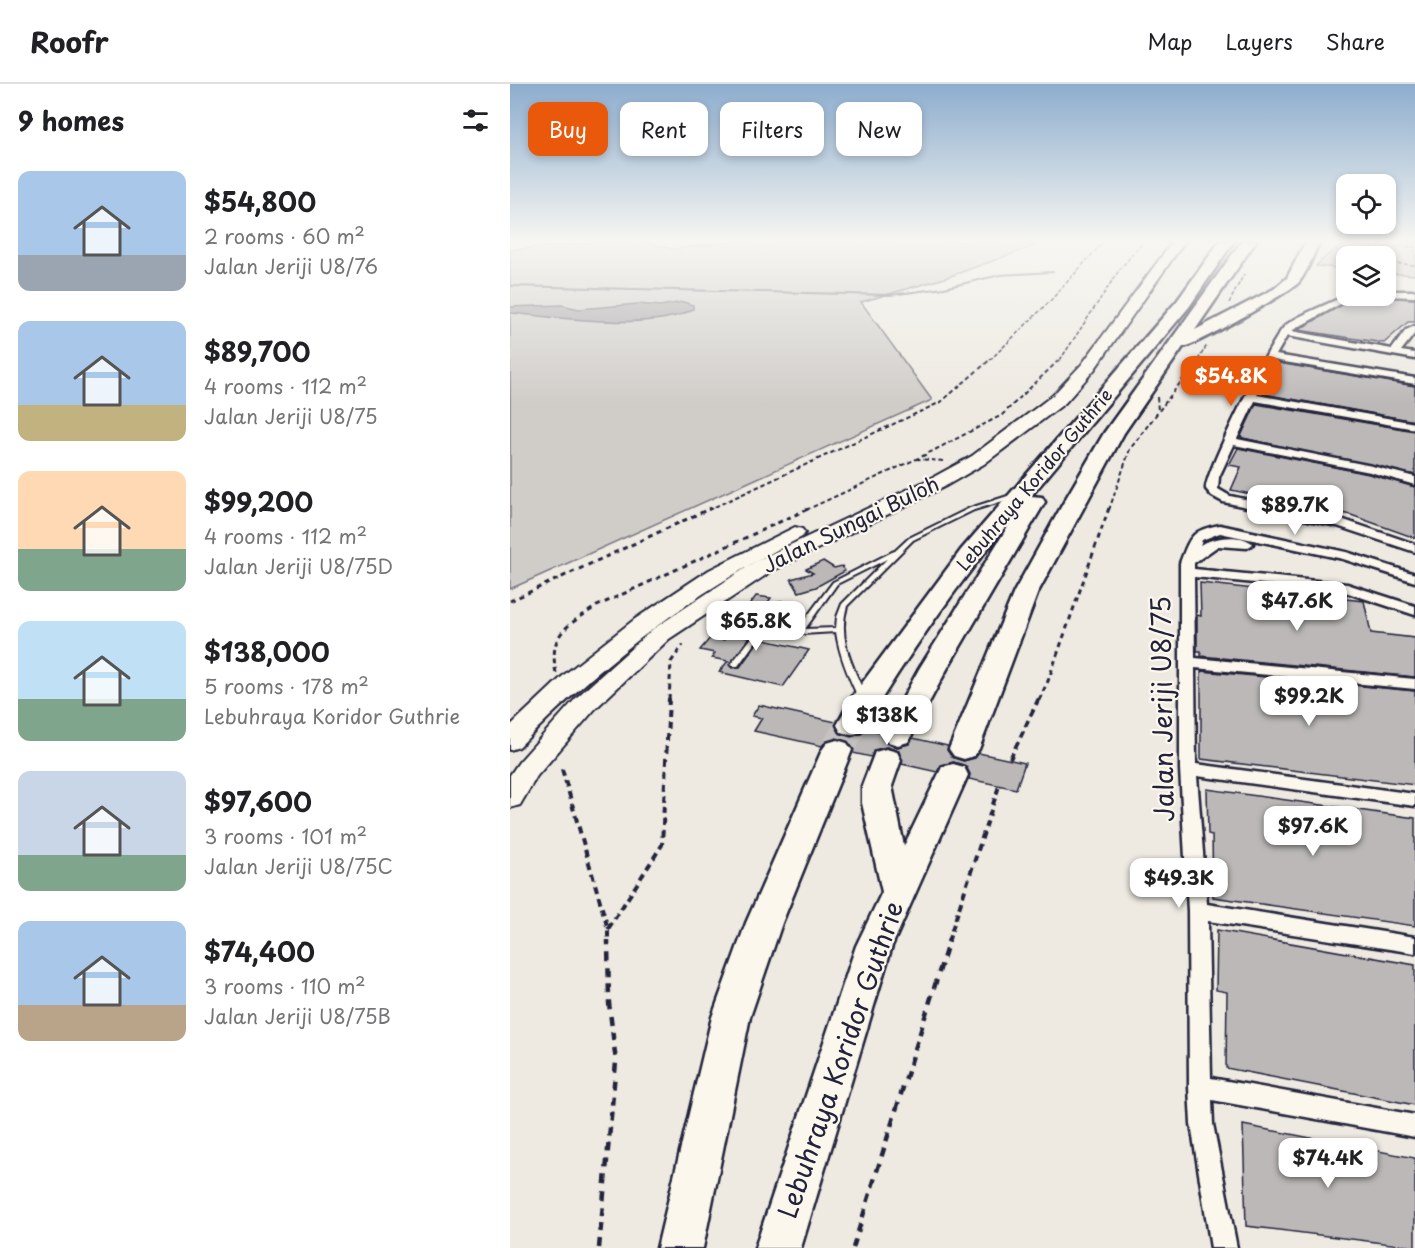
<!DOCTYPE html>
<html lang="en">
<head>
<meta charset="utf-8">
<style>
  body { margin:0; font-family:"Playpen Sans",sans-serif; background:#f2f2f2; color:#202124; height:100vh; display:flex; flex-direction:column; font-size:22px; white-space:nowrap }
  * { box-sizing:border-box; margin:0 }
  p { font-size:20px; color:#757577 }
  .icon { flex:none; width:33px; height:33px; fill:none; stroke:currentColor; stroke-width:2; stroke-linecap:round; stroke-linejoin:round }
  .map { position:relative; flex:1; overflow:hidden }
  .drawer { display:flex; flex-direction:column; background:#fff; width:510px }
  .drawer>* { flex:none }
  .guide { position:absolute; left:18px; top:18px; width:570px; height:54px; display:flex; gap:12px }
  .tools { position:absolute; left:826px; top:90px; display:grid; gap:12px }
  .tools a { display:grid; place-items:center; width:60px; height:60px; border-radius:12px; background:#fff; box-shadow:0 3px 9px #0003; font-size:30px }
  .price { position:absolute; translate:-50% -51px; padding:0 14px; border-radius:12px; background:#fff; color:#222; font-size:20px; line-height:39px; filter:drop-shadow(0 2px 3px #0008) }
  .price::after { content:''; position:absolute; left:50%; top:36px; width:18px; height:14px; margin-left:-9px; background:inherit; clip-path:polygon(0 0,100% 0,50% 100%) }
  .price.current { background:#ea580c; color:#fff }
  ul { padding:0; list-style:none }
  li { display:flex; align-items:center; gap:18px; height:150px; padding:0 18px }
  li span { display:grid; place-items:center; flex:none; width:168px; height:120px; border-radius:12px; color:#555 }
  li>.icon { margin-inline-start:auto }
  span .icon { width:72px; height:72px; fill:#fffc; stroke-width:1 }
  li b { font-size:26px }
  h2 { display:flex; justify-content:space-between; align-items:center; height:72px; padding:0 18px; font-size:26px }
  .chip { padding:0 21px; border-radius:12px; background:#fff; box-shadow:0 3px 9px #0003; font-size:21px; line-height:54px }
  .chip.current { background:#ea580c; color:#fff }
  header { display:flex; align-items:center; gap:36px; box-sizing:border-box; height:84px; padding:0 30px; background:#fff; border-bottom:2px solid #e0e0e0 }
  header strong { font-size:28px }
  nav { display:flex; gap:33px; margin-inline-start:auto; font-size:21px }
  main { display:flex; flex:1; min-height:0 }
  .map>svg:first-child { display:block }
  .green { fill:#d0cdc9; stroke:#797882; stroke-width:1.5 }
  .water { fill:#a6a3a7; stroke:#716f7c; stroke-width:1.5 }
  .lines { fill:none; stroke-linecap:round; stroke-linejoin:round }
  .stream { stroke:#716f7c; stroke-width:2 }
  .building { fill:#bcb8b8; stroke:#22223b; stroke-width:1.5 }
  .motorway-tunnel { stroke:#c5c2c1; stroke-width:32; stroke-dasharray:32 16; stroke-linecap:butt }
  .service-casing { stroke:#22223b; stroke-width:4 }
  .minor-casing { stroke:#22223b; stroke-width:5 }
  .trunk-casing { stroke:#22223b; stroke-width:4 }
  .motorway-casing { stroke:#22223b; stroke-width:5 }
  .path-far4 { stroke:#22223b; stroke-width:1.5; stroke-dasharray:4 2; stroke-linecap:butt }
  .path-far3 { stroke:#22223b; stroke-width:2; stroke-dasharray:4.5 3; stroke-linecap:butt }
  .path-far2 { stroke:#22223b; stroke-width:3; stroke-dasharray:5 4.5; stroke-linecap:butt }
  .path-far1 { stroke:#22223b; stroke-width:4; stroke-dasharray:7 5; stroke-linecap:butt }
  .path { stroke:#22223b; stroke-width:4.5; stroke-dasharray:9 7; stroke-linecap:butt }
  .service { fill:#fbf7ec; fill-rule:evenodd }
  .minor { fill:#fbf7ec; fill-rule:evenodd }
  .trunk { fill:#fbf7ec; fill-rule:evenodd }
  .motorway { fill:#fbf7ec; fill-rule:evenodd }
  .labels { text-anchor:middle; stroke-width:4.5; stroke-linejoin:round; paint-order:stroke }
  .far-street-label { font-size:18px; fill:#22223b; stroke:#fbf7ec }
  .street-label { font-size:21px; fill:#22223b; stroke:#fbf7ec }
  .near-street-label { font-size:26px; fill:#22223b; stroke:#fbf7ec }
</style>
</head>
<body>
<header>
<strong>Roofr</strong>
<nav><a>Map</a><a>Layers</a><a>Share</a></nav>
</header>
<main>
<section class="drawer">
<h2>9 homes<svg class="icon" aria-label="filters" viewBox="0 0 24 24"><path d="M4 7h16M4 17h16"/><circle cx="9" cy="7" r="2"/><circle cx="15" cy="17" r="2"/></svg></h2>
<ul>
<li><span style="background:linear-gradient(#a9c7e8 70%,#9aa5b1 0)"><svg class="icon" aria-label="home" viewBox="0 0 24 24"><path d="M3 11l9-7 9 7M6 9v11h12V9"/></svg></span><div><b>$54,800</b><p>2 rooms · 60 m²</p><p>Jalan Jeriji U8/76</p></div></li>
<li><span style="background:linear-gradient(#a9c7e8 70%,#c2b280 0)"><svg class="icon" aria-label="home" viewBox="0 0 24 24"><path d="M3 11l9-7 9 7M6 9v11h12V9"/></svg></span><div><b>$89,700</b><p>4 rooms · 112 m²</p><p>Jalan Jeriji U8/75</p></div></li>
<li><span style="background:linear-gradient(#ffd9b3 65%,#7fa58c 0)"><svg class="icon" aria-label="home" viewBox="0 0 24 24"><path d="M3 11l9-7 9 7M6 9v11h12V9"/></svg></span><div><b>$99,200</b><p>4 rooms · 112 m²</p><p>Jalan Jeriji U8/75D</p></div></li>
<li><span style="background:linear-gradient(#bfe0f5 65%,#7fa58c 0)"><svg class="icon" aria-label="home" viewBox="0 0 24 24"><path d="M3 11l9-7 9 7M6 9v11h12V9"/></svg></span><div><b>$138,000</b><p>5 rooms · 178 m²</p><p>Lebuhraya Koridor Guthrie</p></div></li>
<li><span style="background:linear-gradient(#c9d6e8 70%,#7fa58c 0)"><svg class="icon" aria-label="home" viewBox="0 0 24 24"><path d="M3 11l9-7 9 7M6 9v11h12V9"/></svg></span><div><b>$97,600</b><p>3 rooms · 101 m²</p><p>Jalan Jeriji U8/75C</p></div></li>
<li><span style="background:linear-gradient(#a9c7e8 70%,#b9a48a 0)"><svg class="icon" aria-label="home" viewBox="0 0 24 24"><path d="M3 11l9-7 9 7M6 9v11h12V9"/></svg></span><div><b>$74,400</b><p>3 rooms · 110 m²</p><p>Jalan Jeriji U8/75B</p></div></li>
</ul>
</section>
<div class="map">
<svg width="905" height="1164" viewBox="0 0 905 1164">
  <rect width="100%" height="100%" fill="#eeeae2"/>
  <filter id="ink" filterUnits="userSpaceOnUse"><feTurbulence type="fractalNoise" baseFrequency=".0167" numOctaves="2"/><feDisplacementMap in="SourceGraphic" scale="12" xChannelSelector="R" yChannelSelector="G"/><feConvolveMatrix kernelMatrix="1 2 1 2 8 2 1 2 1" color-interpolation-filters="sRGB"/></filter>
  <g filter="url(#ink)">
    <g class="green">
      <path d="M 97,157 L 130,157 L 163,165 L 228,157 L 538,157 L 435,194 L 351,218 L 422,316 L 0,505 L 0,166 Z"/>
      <path d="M 869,157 L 905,159 L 905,191 L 876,189 L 876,172 L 837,172 L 837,185 L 806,182 C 827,160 838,157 869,157 Z"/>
    </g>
    <path class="water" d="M 173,218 L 183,221 L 183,225 C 144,248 45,233 0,229 L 0,223 L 52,221 L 69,225 L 128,220 L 150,222 Z"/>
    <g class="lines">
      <g class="stream">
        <path d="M 826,181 L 837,180"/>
        <path d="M 0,202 L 380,211 L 434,204 L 490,191 L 543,188"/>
      </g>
    </g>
    <g class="building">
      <path d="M 847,212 L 905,215 L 905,238 L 898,238 L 874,259 L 788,246 Z"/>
      <path d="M 768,279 L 905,302 L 905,337 L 753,310 Z"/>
      <path d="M 746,320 L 905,347 L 905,391 L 733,354 L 731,352 Z"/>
      <path d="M 728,364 L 859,390 L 905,403 L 905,454 L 841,431 L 721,406 L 731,383 L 719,381 Z"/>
      <path d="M 313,477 L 324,484 L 332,482 L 335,487 L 306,503 L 289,508 L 281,495 L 303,489 L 296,485 Z"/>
      <path d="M 690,499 L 854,517 L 861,549 L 905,554 L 905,593 L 691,572 L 691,567 L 687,567 L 687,531 L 691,532 Z"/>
      <path d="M 246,512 L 261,514 L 234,552 L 240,553 L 219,581 L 222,584 L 230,583 L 250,555 L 299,566 L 273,603 L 209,588 L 218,577 L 202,574 L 205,569 L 190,566 L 201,553 L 214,556 Z"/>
      <path d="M 691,587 L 905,607 L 905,701 L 691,675 Z"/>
      <path d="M 249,621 L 326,638 L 325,642 L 329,649 L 340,653 L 352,650 L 356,644 L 372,648 L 371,652 L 376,659 L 387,663 L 399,660 L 403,654 L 438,662 L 437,666 L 442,673 L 453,677 L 465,674 L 469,669 L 515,679 L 506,705 L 459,695 L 460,690 L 456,682 L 444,678 L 431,681 L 427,688 L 392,680 L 389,667 L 377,663 L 364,666 L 361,673 L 343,669 L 344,665 L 339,658 L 328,654 L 316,657 L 312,662 L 244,647 L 252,634 L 242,632 Z"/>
      <path d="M 697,705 L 905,734 L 905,842 L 703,813 L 702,751 L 698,750 Z"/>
      <path d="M 707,846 L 905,881 L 905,1021 L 716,984 L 717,908 L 706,906 Z"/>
      <path d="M 733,1041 L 905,1074 L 905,1163 L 736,1142 Z"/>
    </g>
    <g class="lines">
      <path class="motorway-tunnel" d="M 327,666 L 341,641"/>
      <defs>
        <path id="service" d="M 504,410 L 506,411 L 506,413 L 464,426 L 403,456 L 337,522 C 327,556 343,582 356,613 L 355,615 L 349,615 C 339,594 329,571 326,548 L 292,550 L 288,552 L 285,551 L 251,550 L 228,582 L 222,582 L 221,580 L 269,519 L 271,518 L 274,520 L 255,546 L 287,546 L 323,498 L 382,468 L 385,467 L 399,454 L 460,424 ZM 377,475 L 332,520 L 327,533 L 326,544 L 295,545 L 327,500 Z"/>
        <g id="minor">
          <path d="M 876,207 L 905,207 L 905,213 L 873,212 L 876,212 Z"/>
          <path d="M 837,211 L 845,212 L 781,247 L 882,265 L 896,246 L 905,242 L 905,249 L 891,267 L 905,269 L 905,275 L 777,252 L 766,271 L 905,294 L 905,300 L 763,276 L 747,311 L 905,339 L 905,345 L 745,317 L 727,355 L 862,382 L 905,393 L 905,401 L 860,388 L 724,361 L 709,393 L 708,405 L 720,412 L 834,436 L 905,460 L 905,468 L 827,442 L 713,418 L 702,412 L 696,405 C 694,391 762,254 775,242 C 786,232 821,219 837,211 Z"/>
          <path d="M 710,441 L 836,468 L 905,490 L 905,498 L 833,475 L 710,449 L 692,456 L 690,461 C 704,453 731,449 743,460 L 737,464 L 708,462 L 684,479 L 684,485 L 837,500 L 905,522 L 905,531 L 835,508 L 684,493 L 685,574 L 905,595 L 905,605 L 685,584 L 686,680 L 905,710 L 905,722 L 687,692 L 697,820 L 905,853 L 905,869 L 698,837 L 701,994 L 905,1031 L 905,1053 L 702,1016 L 703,1040 L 727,1164 L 701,1164 L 681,1040 L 679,1003 L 678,827 L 670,685 L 670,479 C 680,453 681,446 710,441 Z"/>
        </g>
        <g id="trunk">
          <path d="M 663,157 L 675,157 L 584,286 L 555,319 L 474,380 L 434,403 L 262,487 L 159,555 L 85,625 L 27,692 L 10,721 L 0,724 L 0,691 L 9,678 L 67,613 L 143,545 L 246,477 L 420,395 L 462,372 L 543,311 L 572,280 Z"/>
          <path d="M 285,443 L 292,445 L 295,449 L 292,453 C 184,507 93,577 9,663 L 0,666 L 0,642 L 55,590 L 125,535 L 199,486 Z"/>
        </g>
        <g id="motorway">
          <path d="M 710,157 L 724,157 L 679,223 L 521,412 L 532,413 L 535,418 L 437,585 L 398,658 L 388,661 L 378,658 L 373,651 L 409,585 L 505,431 C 448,499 397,572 351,648 L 341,651 L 331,648 L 327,641 L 344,610 L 451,466 L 667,217 Z"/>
          <path d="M 732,157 L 746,157 L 685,246 L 764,205 L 777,194 L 796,157 L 810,157 C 803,170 798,187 789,198 C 782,207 680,264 673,263 L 614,349 L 528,508 L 469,665 L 464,672 L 454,675 L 444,672 L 439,665 L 504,508 L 555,416 L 594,349 Z"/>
          <path d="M 327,656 L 337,659 L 342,666 L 272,839 L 240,933 L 193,1164 L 147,1164 L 202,933 L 236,839 L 312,666 L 317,659 Z"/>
          <path d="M 376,665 L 387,668 L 391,676 L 382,702 L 394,762 L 432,683 L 443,680 L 454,683 L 458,691 L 382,862 L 291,1164 L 245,1164 L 346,862 L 372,808 L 352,719 L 352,702 L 365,668 Z"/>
        </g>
      </defs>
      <use href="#service" class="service-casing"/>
      <use href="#minor" class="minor-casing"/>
      <use href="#trunk" class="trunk-casing"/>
      <use href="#motorway" class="motorway-casing"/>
      <g class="path-far4">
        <path d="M 861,172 L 853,166 L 879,162 L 905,163"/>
        <path d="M 876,179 L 905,181"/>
        <path d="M 719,219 L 734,190"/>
        <path d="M 480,276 L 541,216 L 594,157"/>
        <path d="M 550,276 L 610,185 L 634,157"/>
        <path d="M 688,276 L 697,261"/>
      </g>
      <g class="path-far3">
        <path d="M 647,313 L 648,327"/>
        <path d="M 406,375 L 434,377"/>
        <path d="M 198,426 L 431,318 L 482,274"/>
        <path d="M 296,426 L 415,371 L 492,331 L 551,274"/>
        <path d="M 599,426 L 620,365 L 689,274"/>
      </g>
      <g class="path-far2">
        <path d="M 0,517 L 201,424"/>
        <path d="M 46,589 C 38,549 57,542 87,522 L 300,424"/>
        <path d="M 159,616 L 161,578 L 173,561"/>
        <path d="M 529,616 L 538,597 L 599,424"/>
      </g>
      <g class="path-far1">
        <path d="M 500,675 L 529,614"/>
        <path d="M 52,685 L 98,845 L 98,858"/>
        <path d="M 98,845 L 152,761 L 159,614"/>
        <path d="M 438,858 L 489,702"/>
      </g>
      <g class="path">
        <path d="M 89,1164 L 106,978 L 99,919 L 98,856"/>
        <path d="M 343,1164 L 439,856"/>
      </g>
      <use href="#service" class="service"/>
      <use href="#minor" class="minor"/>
      <use href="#trunk" class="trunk"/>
      <use href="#motorway" class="motorway"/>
    </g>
  </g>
  <linearGradient id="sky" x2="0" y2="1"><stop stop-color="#8dadce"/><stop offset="0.49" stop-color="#f7f6f2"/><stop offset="1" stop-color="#f7f6f2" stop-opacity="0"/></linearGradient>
  <rect width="905" height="320" fill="url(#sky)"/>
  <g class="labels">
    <g class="far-street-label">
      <text transform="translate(525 396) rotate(-50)" y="6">Lebuhraya Koridor Guthrie</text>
    </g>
    <g class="street-label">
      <text transform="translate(341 441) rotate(-26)" y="7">Jalan Sungai Buloh</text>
    </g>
    <g class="near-street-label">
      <text transform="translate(653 625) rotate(-91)" y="9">Jalan Jeriji U8/75</text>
      <text transform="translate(331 976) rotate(-71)" y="9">Lebuhraya Koridor Guthrie</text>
    </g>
  </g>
</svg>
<div class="tools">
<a><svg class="icon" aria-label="locate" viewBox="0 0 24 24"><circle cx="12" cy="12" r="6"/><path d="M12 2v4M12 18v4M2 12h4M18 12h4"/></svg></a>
<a><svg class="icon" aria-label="layers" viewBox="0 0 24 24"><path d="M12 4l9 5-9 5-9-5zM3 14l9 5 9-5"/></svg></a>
</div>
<b class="price current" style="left:721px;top:323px">$54.8K</b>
<b class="price" style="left:785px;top:452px">$89.7K</b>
<b class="price" style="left:787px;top:548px">$47.6K</b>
<b class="price" style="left:246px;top:568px">$65.8K</b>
<b class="price" style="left:799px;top:643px">$99.2K</b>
<b class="price" style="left:377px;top:662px">$138K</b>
<b class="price" style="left:803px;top:773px">$97.6K</b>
<b class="price" style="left:669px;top:825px">$49.3K</b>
<b class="price" style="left:818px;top:1105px">$74.4K</b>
<div class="guide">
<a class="chip current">Buy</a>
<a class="chip">Rent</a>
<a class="chip">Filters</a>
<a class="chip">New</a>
</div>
</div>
</main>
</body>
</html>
